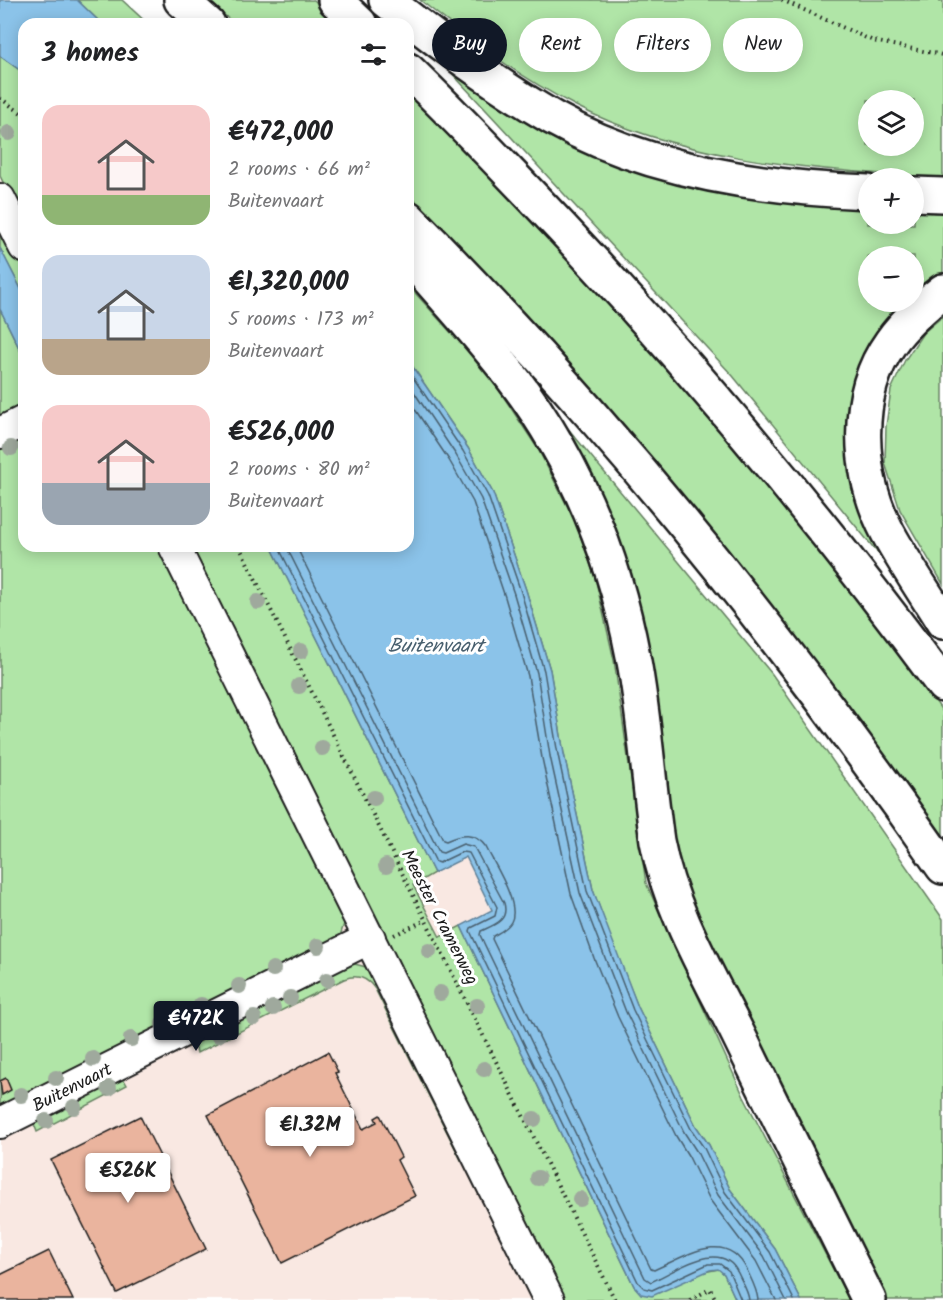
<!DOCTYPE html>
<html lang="en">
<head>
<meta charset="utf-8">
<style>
  body { margin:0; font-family:Kalam,sans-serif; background:#f2f2f2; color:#202124; height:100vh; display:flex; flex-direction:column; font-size:22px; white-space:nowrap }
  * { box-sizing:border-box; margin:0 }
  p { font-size:20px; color:#757577 }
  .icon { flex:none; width:33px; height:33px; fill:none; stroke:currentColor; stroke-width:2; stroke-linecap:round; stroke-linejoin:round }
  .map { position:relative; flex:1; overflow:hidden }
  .details { position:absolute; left:18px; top:18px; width:396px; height:534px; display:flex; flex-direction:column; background:#fff; border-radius:18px; box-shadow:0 3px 15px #0003 }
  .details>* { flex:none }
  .hud { position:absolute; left:432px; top:18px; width:420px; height:54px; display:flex; gap:12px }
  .controls { position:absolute; left:858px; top:90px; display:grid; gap:12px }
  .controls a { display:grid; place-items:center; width:66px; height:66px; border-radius:50%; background:#fff; box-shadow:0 3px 15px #0003; font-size:30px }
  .price { position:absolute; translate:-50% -51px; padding:0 14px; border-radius:6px; background:#fff; color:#222; font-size:20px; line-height:39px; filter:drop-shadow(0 2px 3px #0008) }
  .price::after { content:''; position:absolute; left:50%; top:36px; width:18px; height:14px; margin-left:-9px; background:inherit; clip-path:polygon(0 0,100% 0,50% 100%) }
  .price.on { background:#111827; color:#fff }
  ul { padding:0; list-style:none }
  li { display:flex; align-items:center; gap:18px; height:150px; padding:0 24px }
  li span { display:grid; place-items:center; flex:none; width:168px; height:120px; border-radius:18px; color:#555 }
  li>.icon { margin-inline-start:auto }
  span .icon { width:72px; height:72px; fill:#fffc; stroke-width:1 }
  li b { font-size:26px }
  h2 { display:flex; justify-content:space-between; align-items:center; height:72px; padding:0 24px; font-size:26px }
  .chip { padding:0 21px; border-radius:27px; background:#fff; box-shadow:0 3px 15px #0003; font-size:21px; line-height:54px }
  .chip.on { background:#111827; color:#fff }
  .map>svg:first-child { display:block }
  .built { fill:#f9e8e2 }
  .green { fill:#b0e5a7; stroke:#668062; stroke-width:1.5; fill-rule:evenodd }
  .water { fill:#8bc3e9; stroke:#5f8097; stroke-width:1.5 }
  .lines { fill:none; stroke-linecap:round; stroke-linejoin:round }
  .shore { stroke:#485f6e; stroke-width:1.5 }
  .building { fill:#eab49e; stroke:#1c1c1c; stroke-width:1.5 }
  .minor-casing { stroke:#1c1c1c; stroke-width:34 }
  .highway-casing { stroke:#1c1c1c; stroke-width:38 }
  .path { stroke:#1c1c1c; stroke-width:4; stroke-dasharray:1.5 4.5; stroke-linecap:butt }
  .minor { stroke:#fff; stroke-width:30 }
  .highway { stroke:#fff; stroke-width:33 }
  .tree { fill:#9fa99d }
  .labels { text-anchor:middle; stroke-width:6; stroke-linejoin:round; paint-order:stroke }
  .street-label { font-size:18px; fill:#1c1c1c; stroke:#fff }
  .water-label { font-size:20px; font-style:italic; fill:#485f6e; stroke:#fff }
</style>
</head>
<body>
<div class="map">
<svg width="943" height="1300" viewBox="0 0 943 1300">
  <rect width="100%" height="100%" fill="#fff"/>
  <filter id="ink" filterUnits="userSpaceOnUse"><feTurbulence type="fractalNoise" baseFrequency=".0167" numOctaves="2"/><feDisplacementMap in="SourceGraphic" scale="12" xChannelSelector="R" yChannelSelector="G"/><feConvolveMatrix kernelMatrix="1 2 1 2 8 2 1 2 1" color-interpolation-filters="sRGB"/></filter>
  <g filter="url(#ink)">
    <path class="built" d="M 0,1 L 24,26 L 24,546 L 407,546 L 775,1300 L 0,1300 Z"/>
    <g class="green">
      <path d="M 77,0 L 122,0 L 148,24 L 102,24 Z"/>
      <path d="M 208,0 L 314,0 L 339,24 L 234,24 Z"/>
      <path d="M 420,0 L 943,0 L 943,179 C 820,169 686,163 574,105 C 518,76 469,39 420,0 ZM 868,100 L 914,100 L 914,146 L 868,146 Z"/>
      <path d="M 433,53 L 553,129 L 868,203 L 868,224 L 914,224 L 914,205 L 943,207 L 943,276 L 914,298 L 914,256 L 868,256 L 868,302 L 910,302 L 857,379 L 847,421 L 851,468 L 886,563 L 733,376 Z"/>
      <path d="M 0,56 L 24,73 L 24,224 L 0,176 Z"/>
      <path d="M 408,89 L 625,317 L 772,490 L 921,681 L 943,712 L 943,844 L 566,362 L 408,193 Z"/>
      <path d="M 0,220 L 24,268 L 24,295 L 0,248 Z"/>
      <path d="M 408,285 L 463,346 L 499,390 L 538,449 L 575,521 L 595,577 L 614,660 L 646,883 L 744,1097 L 849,1300 L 801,1300 L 775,1249 L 730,1189 L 709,1145 L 696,1126 L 638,1007 L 615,950 L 593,890 L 564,754 L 550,670 L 526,590 L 493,493 L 468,448 L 408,360 Z"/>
      <path d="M 0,309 L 24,358 L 24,412 L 0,424 Z"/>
      <path d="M 943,316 L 943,584 L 900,510 L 885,463 L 886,426 L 891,390 L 905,360 L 923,333 Z"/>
      <path d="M 546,402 L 772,674 L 943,919 L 943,1300 L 877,1300 L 674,871 L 654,744 Z"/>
      <path d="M 24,433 L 24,546 L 162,546 L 345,921 L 339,939 L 0,1112 L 0,445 Z"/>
      <path d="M 184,546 L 271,546 L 434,873 L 413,885 L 440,937 L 461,926 L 634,1286 L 719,1269 L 724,1274 L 736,1300 L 561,1300 Z"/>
      <path d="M 347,962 L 366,967 L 374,973 L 468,1157 L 461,1160 L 375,989 C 367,977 357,974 344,979 L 197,1053 L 195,1043 L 198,1037 Z"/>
      <path d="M 123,1078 L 127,1085 L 37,1132 L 34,1124 L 36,1115 Z"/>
    </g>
    <g class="water">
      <path d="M 0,0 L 77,0 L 102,24 L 24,24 L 24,73 L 0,56 Z"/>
      <path d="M 0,248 L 24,295 L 24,358 L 0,309 Z"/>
      <path d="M 408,360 L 468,448 L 493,493 L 526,590 L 550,670 L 564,754 L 593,890 L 638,1007 L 696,1126 L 709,1145 L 730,1189 L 775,1249 L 801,1300 L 736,1300 L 724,1274 L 718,1269 L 710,1270 L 652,1296 L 641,1294 L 634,1286 L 461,926 L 492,910 L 466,857 L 434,873 L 271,546 L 408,546 Z"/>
    </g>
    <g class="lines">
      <g class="shore">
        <path d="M 408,370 L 463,451 L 488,496 L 521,592 L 544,671 L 558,755 L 587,891 L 633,1010 L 691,1129 L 704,1148 L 725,1192 L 770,1252 L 794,1300"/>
        <path d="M 408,383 L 456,455 L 481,499 L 514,594 L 537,673 L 550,756 L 580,893 L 626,1012 L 684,1132 L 697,1152 L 718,1195 L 764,1256 L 786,1300"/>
        <path d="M 408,399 L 449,460 L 473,502 L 505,597 L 528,676 L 542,758 L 571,894 L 594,958 L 618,1017 L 676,1136 L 689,1157 L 710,1200 L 756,1261 L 776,1300"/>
        <path d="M 278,546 L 436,862 L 439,863 L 462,852 L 469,853 L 497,907 L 495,916 L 471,928 L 470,931 L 638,1282 L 644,1288 L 652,1290 L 708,1264 L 720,1264 L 729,1271 L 741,1300"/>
        <path d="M 286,546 L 439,852 L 443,853 L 463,844 L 474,847 L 504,903 C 509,921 494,925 481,931 L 480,935 L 645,1278 L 651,1282 C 676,1271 721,1237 738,1273 C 742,1282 748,1291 749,1300"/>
        <path d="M 296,546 L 443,840 L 446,841 C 461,834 475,832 486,847 C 494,864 521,904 511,922 C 507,929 500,932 493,936 L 492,939 L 651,1269 L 654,1270 C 684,1257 726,1227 747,1270 C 751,1279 757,1289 758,1300"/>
      </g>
    </g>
    <g class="building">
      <path d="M 328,1052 L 338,1072 L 335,1073 L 363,1129 L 377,1122 L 375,1118 L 380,1115 L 401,1157 L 397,1160 L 415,1196 L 282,1263 L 208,1115 Z"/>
      <path d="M 6,1078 L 11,1090 L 2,1095 L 0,1081 Z"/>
      <path d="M 140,1116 L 206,1249 L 117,1293 L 51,1160 Z"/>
      <path d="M 49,1251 L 73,1300 L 0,1300 L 0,1275 Z"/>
    </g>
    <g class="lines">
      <defs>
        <g id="minor">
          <path d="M 0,199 L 24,247"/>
          <path d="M 0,433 L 24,421"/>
          <path d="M 174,546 L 549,1300"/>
          <path d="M 0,1123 L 370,938"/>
        </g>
        <g id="highway">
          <path d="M 181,0 L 208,24"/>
          <path d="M 335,0 L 360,24"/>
          <path d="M 386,0 C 439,42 494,84 553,118 C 645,170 764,188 868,192"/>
          <path d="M 408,70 C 460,120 510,173 560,226 C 696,371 825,525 943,685"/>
          <path d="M 914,194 L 943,195"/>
          <path d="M 408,218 C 606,417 783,637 943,867"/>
          <path d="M 408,255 C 442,295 479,334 511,376 C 574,458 614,555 633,656 C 645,717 648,780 657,841 C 670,910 707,972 738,1034 C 781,1123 825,1211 869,1300"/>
          <path d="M 943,291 C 924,306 905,322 891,342 C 852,396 858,476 888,533 C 905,564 925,593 943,622"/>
        </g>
      </defs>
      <use href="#minor" class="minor-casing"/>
      <use href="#highway" class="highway-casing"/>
      <g class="path">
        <path d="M 782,0 L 873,41 L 943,55"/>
        <path d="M 940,0 L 943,2"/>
        <path d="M 0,98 L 24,115"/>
        <path d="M 239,546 L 615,1300"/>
        <path d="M 394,935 L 426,920"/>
        <path d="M 690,1300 L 710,1289 L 716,1300"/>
      </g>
      <use href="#minor" class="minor"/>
      <use href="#highway" class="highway"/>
    </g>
    <g class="tree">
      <circle cx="9" cy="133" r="8"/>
      <circle cx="11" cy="448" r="8"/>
      <circle cx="258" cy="602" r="8"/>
      <circle cx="301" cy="651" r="8"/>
      <circle cx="299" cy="686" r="8"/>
      <circle cx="322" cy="748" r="8"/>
      <circle cx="374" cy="798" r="8"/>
      <circle cx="386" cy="866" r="8"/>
      <circle cx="318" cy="946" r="8"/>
      <circle cx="429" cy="951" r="8"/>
      <circle cx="273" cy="969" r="8"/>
      <circle cx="327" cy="980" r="8"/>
      <circle cx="239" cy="986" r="8"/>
      <circle cx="440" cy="993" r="8"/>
      <circle cx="290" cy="998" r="8"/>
      <circle cx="201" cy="1005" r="8"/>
      <circle cx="477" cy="1006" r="8"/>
      <circle cx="273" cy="1008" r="8"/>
      <circle cx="254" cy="1018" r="8"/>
      <circle cx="163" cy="1024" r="8"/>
      <circle cx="218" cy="1035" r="8"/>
      <circle cx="131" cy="1039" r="8"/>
      <circle cx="93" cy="1059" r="8"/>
      <circle cx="484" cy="1069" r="8"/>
      <circle cx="56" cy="1078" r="8"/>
      <circle cx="109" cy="1088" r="8"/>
      <circle cx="21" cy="1095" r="8"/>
      <circle cx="74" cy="1107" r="8"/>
      <circle cx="534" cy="1119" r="8"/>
      <circle cx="46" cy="1121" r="8"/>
      <circle cx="538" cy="1178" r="8"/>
      <circle cx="580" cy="1199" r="8"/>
    </g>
  </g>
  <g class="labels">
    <g class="street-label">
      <text transform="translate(440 917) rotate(63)" y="6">Meester Cramerweg</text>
      <text transform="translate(72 1087) rotate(-27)" y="6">Buitenvaart</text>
    </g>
    <g class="water-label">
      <text x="436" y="652">Buitenvaart</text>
    </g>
  </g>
</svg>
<div class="controls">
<a><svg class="icon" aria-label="layers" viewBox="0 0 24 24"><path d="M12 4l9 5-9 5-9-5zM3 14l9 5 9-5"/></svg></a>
<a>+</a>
<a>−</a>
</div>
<b class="price on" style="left:196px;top:1052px">€472K</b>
<b class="price" style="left:310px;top:1158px">€1.32M</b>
<b class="price" style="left:128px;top:1204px">€526K</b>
<div class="hud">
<a class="chip on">Buy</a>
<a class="chip">Rent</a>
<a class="chip">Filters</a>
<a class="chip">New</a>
</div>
<section class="details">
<h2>3 homes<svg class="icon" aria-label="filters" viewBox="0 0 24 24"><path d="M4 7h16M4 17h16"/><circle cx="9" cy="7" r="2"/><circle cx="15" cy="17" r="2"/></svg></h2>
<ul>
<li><span style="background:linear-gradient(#f6c9c9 75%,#8fb573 0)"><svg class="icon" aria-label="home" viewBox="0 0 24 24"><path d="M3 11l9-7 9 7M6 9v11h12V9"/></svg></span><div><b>€472,000</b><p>2 rooms · 66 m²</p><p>Buitenvaart</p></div></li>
<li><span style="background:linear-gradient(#c9d6e8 70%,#b9a48a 0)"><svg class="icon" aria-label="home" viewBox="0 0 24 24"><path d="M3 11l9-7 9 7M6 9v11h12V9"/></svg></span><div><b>€1,320,000</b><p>5 rooms · 173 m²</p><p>Buitenvaart</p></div></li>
<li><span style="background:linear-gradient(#f6c9c9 65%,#9aa5b1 0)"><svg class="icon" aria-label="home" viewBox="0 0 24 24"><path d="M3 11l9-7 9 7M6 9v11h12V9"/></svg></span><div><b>€526,000</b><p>2 rooms · 80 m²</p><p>Buitenvaart</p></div></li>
</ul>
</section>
</div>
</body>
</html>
